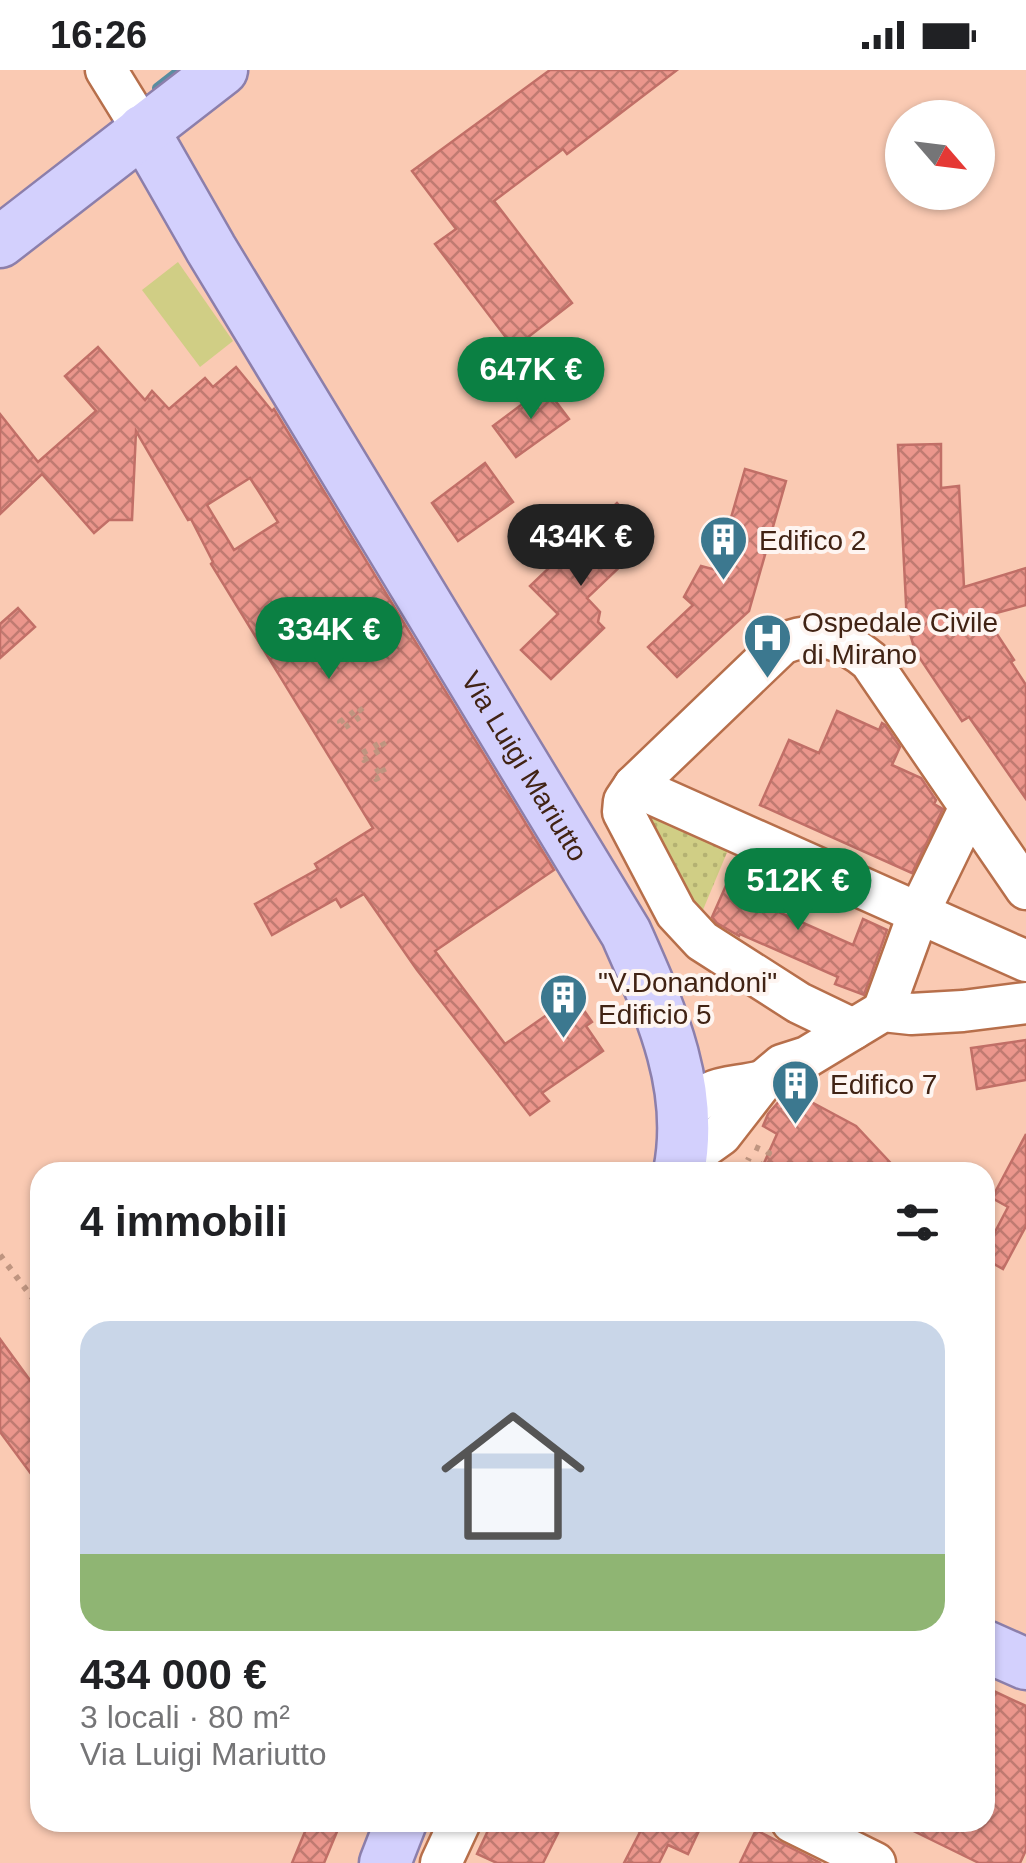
<!DOCTYPE html>
<html lang="it">
<head>
<meta charset="utf-8">
<style>
  body { margin:0; font-family:Helvetica,sans-serif; background:#f6f6f6; color:#202124; height:100vh; display:flex; flex-direction:column; font-size:38px; white-space:nowrap }
  * { box-sizing:border-box; margin:0 }
  p { font-size:32px; color:#757577 }
  .icon { flex:none; width:55px; height:55px; fill:none; stroke:currentColor; stroke-width:2; stroke-linecap:round; stroke-linejoin:round }
  .map { position:relative; flex:1; overflow:hidden }
  .details { position:absolute; left:30px; top:1092px; width:965px; height:670px; display:flex; flex-direction:column; background:#fff; border-radius:30px; box-shadow:0 2px 8px #0004 }
  .details>* { flex:none }
  .needle { width:65px; rotate:118deg }
  .controls { position:absolute; left:885px; top:30px; display:grid; gap:20px }
  .controls a { display:grid; place-items:center; width:110px; height:110px; border-radius:50%; background:#fff; box-shadow:0 2px 8px #0004; font-size:50px }
  .price { position:absolute; translate:-50% -85px; padding:0 22px; border-radius:35px; background:#0b8043; color:#fff; font-size:32px; line-height:65px; filter:drop-shadow(0 2px 5px #0008) }
  .price::after { content:''; position:absolute; left:50%; top:60px; width:30px; height:22px; margin-left:-15px; background:inherit; clip-path:polygon(0 0,100% 0,50% 100%) }
  .price.on { background:#222; color:#fff }
  ul { padding:0; list-style:none }
  li { display:grid; align-content:center; gap:20px; height:530px; padding:0 50px }
  li+li { border-top:2px solid #e0e0e0 }
  li span { display:grid; place-items:center; height:310px; border-radius:30px; color:#555 }
  li>.icon { margin-inline-start:auto }
  span .icon { width:180px; height:180px; fill:#fffc; stroke-width:1 }
  li b { font-size:42px }
  h2 { display:flex; justify-content:space-between; align-items:center; height:120px; padding:0 50px; font-size:42px }
  .status { display:flex; justify-content:space-between; align-items:center; height:70px; padding:0 50px; background:#fff; direction:ltr }
  .status svg { height:28px; fill:currentColor }
  .map>svg:first-child { display:block }
  .grass { fill:url(#grass-dots) }
  .park { fill:#d0ce85 }
  .lines { fill:none; stroke-linecap:round; stroke-linejoin:round }
  .stream { stroke:#5a8da0; stroke-width:10 }
  .building { fill:url(#building-cross-hatch); stroke:#c16f67; stroke-width:2.5; fill-rule:evenodd }
  .minor-casing { stroke:#b76f4b; stroke-width:45 }
  .major-casing { stroke:#8c7fab; stroke-width:55 }
  .path { stroke:#bf9580; stroke-width:6; stroke-dasharray:5 8; stroke-linecap:butt }
  .minor { stroke:#fff; stroke-width:40 }
  .major { stroke:#d3d0fd; stroke-width:50 }
  .labels { text-anchor:middle; stroke-width:8; stroke-linejoin:round; paint-order:stroke }
  .poi-label { font-size:28px; fill:#412314; stroke:#fef5f1; text-anchor:start }
  .street-label { font-size:28px; fill:#412314; stroke:#fef5f1 }
</style>
</head>
<body>
<div class="status"><b>16:26</b><svg viewBox="0 0 49 12"><path d="M0 12V9h3v3zM5 12V6h3v6zM10 12V3h3v9zM15 12V0h3v12zM26 1h20v11H26zM47 4h2v5h-2z"/></svg></div>
<div class="map">
<svg width="1026" height="1793" viewBox="0 0 1026 1793">
  <defs>
    <pattern id="grass-dots" width="8" height="8" patternUnits="userSpaceOnUse" patternTransform="scale(2.5)"><rect width="8" height="8" fill="#d0ce85"/><path d="M2 2h.1M6 6h.1" fill="none" stroke="#b4b172" stroke-width="1.8" stroke-linecap="round"/></pattern>
    <pattern id="building-cross-hatch" width="8" height="8" patternUnits="userSpaceOnUse" patternTransform="scale(2.5)"><rect width="8" height="8" fill="#eb968c"/><path d="M0 0l8 8M0 8l8-8" fill="none" stroke="#c07a71"/></pattern>
  </defs>
  <rect width="100%" height="100%" fill="#facab3"/>
  <path class="grass" d="M 650,737 L 731,773 L 700,847 L 642,743 Z"/>
  <path class="park" d="M 178,192 L 233,271 L 200,297 L 142,220 Z"/>
  <g class="lines">
    <path class="stream" d="M 157,18 L 180,0"/>
  </g>
  <g class="building">
    <path d="M 550,0 L 677,0 L 567,84 L 563,79 L 494,131 L 572,233 L 514,278 L 435,174 L 456,159 L 412,101 Z"/>
    <path d="M 98,277 L 145,330 L 152,321 L 169,339 L 205,308 L 213,317 L 236,297 L 272,341 L 274,339 L 554,800 L 435,881 L 505,974 L 574,926 L 592,952 L 586,956 L 603,981 L 542,1023 L 549,1031 L 530,1045 L 417,900 L 364,824 L 341,837 L 336,829 L 272,865 L 255,834 L 318,799 L 315,794 L 373,758 L 211,494 L 213,492 L 191,449 L 188,450 L 136,361 L 132,450 L 109,450 L 94,463 L 42,404 L 0,444 L 0,344 L 38,392 L 96,341 L 65,306 ZM 250,408 L 278,452 L 234,480 L 207,435 Z"/>
    <path d="M 545,317 L 569,349 L 516,387 L 493,356 Z"/>
    <path d="M 941,374 L 941,418 L 959,416 L 964,517 L 1026,498 L 1026,535 L 985,546 L 1014,590 L 1011,592 L 1026,615 L 1026,729 L 969,647 L 962,651 L 915,581 L 907,553 L 898,375 Z"/>
    <path d="M 485,393 L 513,432 L 458,471 L 432,433 Z"/>
    <path d="M 745,399 L 786,411 L 749,541 L 677,607 L 648,577 L 693,535 L 684,527 L 701,496 L 716,500 Z"/>
    <path d="M 617,433 L 650,468 L 587,528 L 600,542 L 598,552 L 604,558 L 551,609 L 521,580 L 558,544 L 530,516 Z"/>
    <path d="M 18,538 L 35,557 L 0,588 L 0,554 Z"/>
    <path d="M 837,641 L 879,660 L 882,653 L 885,655 L 900,677 L 892,695 L 921,708 L 936,730 L 934,734 L 943,739 L 912,803 L 760,735 L 789,670 L 819,683 Z"/>
    <path d="M 736,793 L 765,806 L 754,831 L 853,875 L 863,849 L 887,860 L 864,925 L 835,914 L 838,907 L 740,864 L 739,866 L 717,853 L 712,847 Z"/>
    <path d="M 1026,970 L 1026,1010 L 977,1019 L 971,978 Z"/>
    <path d="M 789,1020 L 856,1056 L 899,1102 L 760,1102 L 777,1064 L 763,1056 L 768,1044 Z"/>
    <path d="M 1026,1064 L 1026,1156 L 1003,1199 L 985,1189 L 985,1181 L 1008,1137 L 992,1128 Z"/>
    <path d="M 0,1269 L 40,1324 L 40,1416 L 0,1362 Z"/>
    <path d="M 985,1617 L 1026,1636 L 1026,1780 L 1020,1793 L 979,1793 L 895,1752 L 985,1752 Z"/>
    <path d="M 309,1752 L 341,1752 L 324,1793 L 292,1793 Z"/>
    <path d="M 492,1752 L 537,1752 L 558,1763 L 543,1793 L 497,1793 L 477,1784 Z"/>
    <path d="M 620,1752 L 703,1752 L 688,1784 L 668,1775 L 659,1793 L 624,1793 L 640,1762 Z"/>
    <path d="M 756,1760 L 821,1793 L 740,1793 Z"/>
  </g>
  <g class="lines">
    <defs>
      <g id="minor">
        <path d="M 106,0 L 143,60"/>
        <path d="M 634,716 L 1026,891"/>
        <path d="M 883,941 L 919,842 L 969,739"/>
        <path d="M 853,959 L 799,933 L 702,871 L 676,843 L 623,742 L 624,731 L 634,716 L 782,574 C 816,559 842,568 870,591 L 1026,819"/>
        <path d="M 684,1046 C 710,1012 726,1020 763,1011"/>
        <path d="M 683,1083 L 700,1080 L 721,1065 L 763,1011 L 782,995 L 807,987 L 883,941 L 911,944 L 963,941 L 1026,933"/>
        <path d="M 792,1752 L 875,1793"/>
        <path d="M 441,1793 L 460,1752"/>
      </g>
      <g id="major">
        <path id="s1" d="M 143,60 L 211,179 L 626,863 C 660,940 696,1017 679,1102"/>
        <path d="M 0,172 L 222,0"/>
        <path d="M 985,1576 L 1026,1594"/>
        <path d="M 385,1793 L 401,1752"/>
      </g>
    </defs>
    <use href="#minor" class="minor-casing"/>
    <use href="#major" class="major-casing"/>
    <g class="path">
      <path d="M 359,638 L 364,644 L 344,658 L 340,652 Z"/>
      <path d="M 382,672 L 385,677 L 364,690 L 361,684 Z"/>
      <path d="M 382,698 L 385,704 L 376,709 L 373,704 Z"/>
      <path d="M 755,1077 L 769,1083 L 759,1102"/>
      <path d="M 742,1102 L 749,1088"/>
      <path d="M 0,1185 L 40,1238"/>
    </g>
    <use href="#minor" class="minor"/>
    <use href="#major" class="major"/>
  </g>
  <defs>
    <symbol id="building-pin" viewBox="-11 -11 22 30"><path d="M0 17L-7.5 6A9.5 9.5 0 1 1 7.5 6Z" fill="#3c788f" stroke="#fef5f1"/><path d="M-4-6H4V6H1V3H-1V6H-4ZM-2.5-4.3h1.7v1.8h-1.7ZM.8-4.3h1.7v1.8H.8ZM-2.5-1h1.7V.8h-1.7ZM.8-1h1.7V.8H.8Z" fill="#fff"/></symbol>
    <symbol id="hospital-pin" viewBox="-11 -11 22 30"><path d="M0 17L-7.5 6A9.5 9.5 0 1 1 7.5 6Z" fill="#3c788f" stroke="#fef5f1"/><path d="M-5-5h3v3.5h4V-5h3V5h-3V1.5h-4V5h-3Z" fill="#fff"/></symbol>
  </defs>
  <g fill-rule="evenodd">
    <use href="#building-pin" x="696" y="442" width="55" height="75"/>
    <use href="#hospital-pin" x="740" y="540" width="55" height="75"/>
    <use href="#building-pin" x="536" y="900" width="55" height="75"/>
    <use href="#building-pin" x="768" y="986" width="55" height="75"/>
  </g>
  <g class="labels">
    <g class="poi-label">
      <text x="759" y="480">Edifico 2</text>
      <text x="802" y="562">Ospedale Civile<tspan x="802" dy="32">di Mirano</tspan></text>
      <text x="598" y="922">"V.Donandoni"<tspan x="598" dy="32">Edificio 5</tspan></text>
      <text x="830" y="1024">Edifico 7</text>
    </g>
    <g class="street-label">
      <text dy="10" stroke="none"><textPath href="#s1" startOffset="742">Via Luigi Mariutto</textPath></text>
    </g>
  </g>
</svg>
<div class="controls">
<a><svg class="needle" viewBox="-14 -14 28 28"><path d="M0-13l5 13h-10z" fill="#e53935"/><path d="M0 13l5-13h-10z" fill="#757577"/></svg></a>
</div>
<b class="price" style="left:531px;top:352px">647K €</b>
<b class="price on" style="left:581px;top:519px">434K €</b>
<b class="price" style="left:329px;top:612px">334K €</b>
<b class="price" style="left:798px;top:863px">512K €</b>
<section class="details">
<h2>4 immobili<svg class="icon" aria-label="filters" viewBox="0 0 24 24"><path d="M4 7h16M4 17h16"/><circle cx="9" cy="7" r="2"/><circle cx="15" cy="17" r="2"/></svg></h2>
<ul>
<li><span style="background:linear-gradient(#c9d6e8 75%,#8fb573 0)"><svg class="icon" aria-label="home" viewBox="0 0 24 24"><path d="M3 11l9-7 9 7M6 9v11h12V9"/></svg></span><div><b>434 000 €</b><p>3 locali · 80 m²</p><p>Via Luigi Mariutto</p></div></li>
</ul>
</section>
</div>
</body>
</html>
